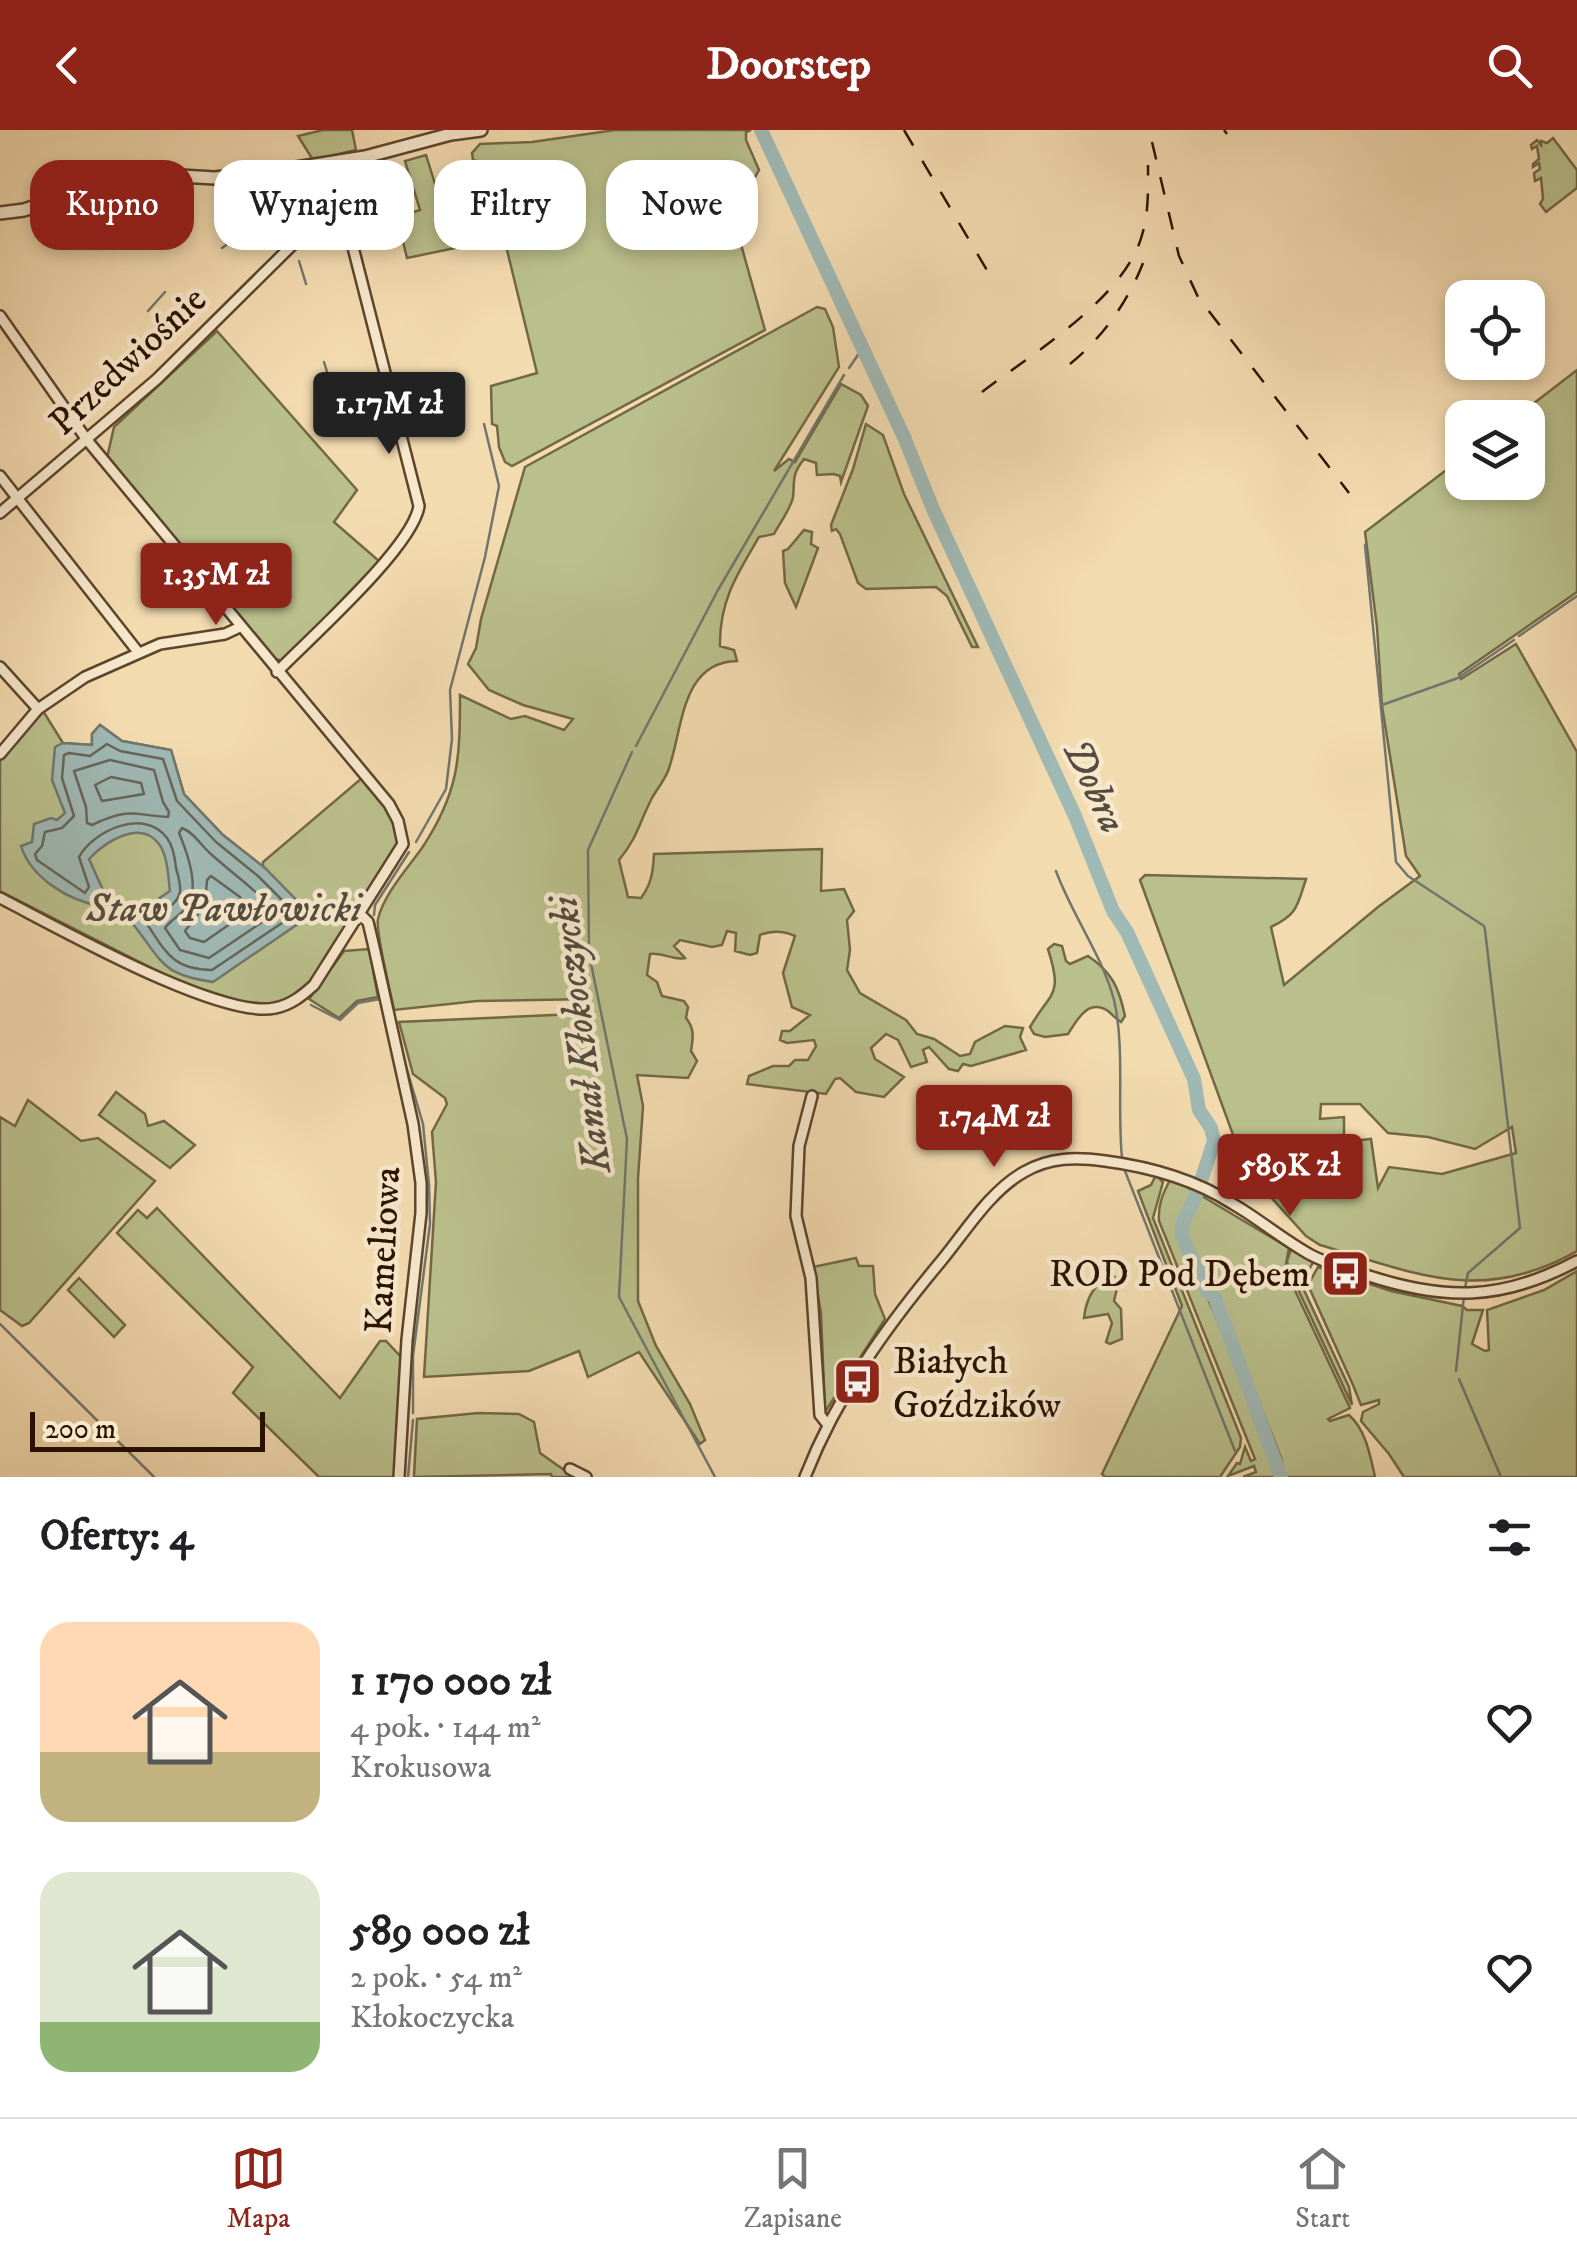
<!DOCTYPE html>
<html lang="pl">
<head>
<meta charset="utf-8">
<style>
  body { margin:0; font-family:"IM FELL DW Pica",serif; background:#f6f6f6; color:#202124; height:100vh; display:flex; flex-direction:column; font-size:38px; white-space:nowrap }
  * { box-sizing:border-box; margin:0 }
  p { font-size:32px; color:#757577 }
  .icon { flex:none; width:55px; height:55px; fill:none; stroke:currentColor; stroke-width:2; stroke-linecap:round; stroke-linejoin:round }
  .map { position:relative; height:1347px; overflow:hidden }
  .drawer { display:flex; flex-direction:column; background:#fff; flex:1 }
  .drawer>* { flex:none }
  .hud { position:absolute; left:30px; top:30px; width:1000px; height:90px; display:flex; gap:20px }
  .controls { position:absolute; left:1445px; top:150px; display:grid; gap:20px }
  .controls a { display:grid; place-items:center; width:100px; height:100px; border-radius:20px; background:#fff; box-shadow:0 5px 15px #0003; font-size:50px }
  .scale { position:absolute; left:30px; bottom:25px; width:235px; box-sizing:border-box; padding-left:10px; border:5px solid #2b1100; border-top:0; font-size:28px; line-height:35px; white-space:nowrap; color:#2b1100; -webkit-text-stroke:8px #f7e8cc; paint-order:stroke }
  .price { position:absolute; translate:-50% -85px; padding:0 22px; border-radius:10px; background:#8f2418; color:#fff; font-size:32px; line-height:65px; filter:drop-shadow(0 2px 5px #0008) }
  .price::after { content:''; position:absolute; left:50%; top:60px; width:30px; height:22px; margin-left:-15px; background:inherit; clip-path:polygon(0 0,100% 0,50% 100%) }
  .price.on { background:#222; color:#fff }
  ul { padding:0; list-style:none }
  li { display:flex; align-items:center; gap:30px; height:250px; padding:0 40px }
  li span { display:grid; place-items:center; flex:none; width:280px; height:200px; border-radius:30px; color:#555 }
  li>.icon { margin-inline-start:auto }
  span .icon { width:120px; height:120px; fill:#fffc; stroke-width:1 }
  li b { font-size:42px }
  h2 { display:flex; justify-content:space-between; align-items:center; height:120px; padding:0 40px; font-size:42px }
  .chip { padding:0 35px; border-radius:30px; background:#fff; box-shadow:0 5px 15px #0003; font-size:35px; line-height:90px }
  .chip.on { background:#8f2418; color:#fff }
  header { display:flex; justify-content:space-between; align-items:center; height:130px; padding:0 40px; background:#8f2418; color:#fff; font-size:45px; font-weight:700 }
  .dock { display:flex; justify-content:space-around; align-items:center; height:140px; border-top:2px solid #e0e0e0; background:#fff; font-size:28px; color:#757577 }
  .dock a { display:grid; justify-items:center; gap:5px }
  .dock .on { color:#8f2418 }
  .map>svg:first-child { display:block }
  .green { fill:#bac08c; stroke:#726846; stroke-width:2.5; fill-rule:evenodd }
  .water { fill:#9fb9b5; stroke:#71766d; stroke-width:2.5 }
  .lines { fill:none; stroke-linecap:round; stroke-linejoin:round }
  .shore { stroke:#65655a; stroke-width:2.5 }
  .stream { stroke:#71766d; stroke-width:2.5 }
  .river { stroke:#9fb9b5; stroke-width:14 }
  .minor-casing { stroke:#5d442c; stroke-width:14 }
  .tertiary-casing { stroke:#5d442c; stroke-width:16 }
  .minor { stroke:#f7e8cc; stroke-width:9 }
  .tertiary { stroke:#f7e8cc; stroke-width:11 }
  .rail { stroke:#2b1100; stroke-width:2.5; stroke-dasharray:18 18; stroke-linecap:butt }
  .labels { text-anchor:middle; stroke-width:9; stroke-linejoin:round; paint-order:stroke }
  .street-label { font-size:38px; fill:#2b1100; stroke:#f7e8cc }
  .poi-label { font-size:38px; fill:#2b1100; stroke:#f7e8cc; text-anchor:end }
  .water-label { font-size:40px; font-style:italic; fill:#544c3f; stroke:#f7e8cc }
</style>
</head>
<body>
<header><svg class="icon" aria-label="back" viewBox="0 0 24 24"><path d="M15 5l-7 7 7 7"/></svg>Doorstep<svg class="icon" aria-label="search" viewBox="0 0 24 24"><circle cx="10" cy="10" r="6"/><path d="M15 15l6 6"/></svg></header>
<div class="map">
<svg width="1577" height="1347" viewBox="0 0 1577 1347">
  <rect width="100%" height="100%" fill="#f3dbb0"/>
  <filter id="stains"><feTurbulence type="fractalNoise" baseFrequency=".002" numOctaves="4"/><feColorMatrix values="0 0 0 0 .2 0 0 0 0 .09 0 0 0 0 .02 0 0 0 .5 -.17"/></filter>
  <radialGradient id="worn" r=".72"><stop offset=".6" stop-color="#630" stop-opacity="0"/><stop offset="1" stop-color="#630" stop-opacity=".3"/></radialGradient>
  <g class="green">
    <path d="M 323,0 L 352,0 L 356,20 L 313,30 L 298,6 Z"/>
    <path d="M 615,0 L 751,0 L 746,2 L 746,10 L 759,40 L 754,49 L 746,46 L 724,54 L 765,200 L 512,336 L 505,332 L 499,317 L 497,296 L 492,294 L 491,256 L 537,243 L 489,46 L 482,33 L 473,30 L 472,23 L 480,14 L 532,12 Z"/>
    <path d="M 1553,8 L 1577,40 L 1577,58 L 1546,82 L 1540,74 L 1543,69 L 1541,48 L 1535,51 L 1534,43 L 1540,39 L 1539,33 L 1533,37 L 1533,34 L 1539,29 L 1537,16 L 1532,19 L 1531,15 L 1537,10 L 1541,15 L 1541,11 L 1547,13 Z"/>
    <path d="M 426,25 L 455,118 L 407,128 L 397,87 L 420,80 L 405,31 Z"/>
    <path d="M 817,177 L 825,179 L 833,197 L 839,237 L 774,341 L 789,329 L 795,332 L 841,254 L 861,265 L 868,276 L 841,352 L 840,346 L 834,344 L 817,345 L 816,333 L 804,329 C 791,346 795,349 793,367 C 791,378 780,393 774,404 L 759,407 C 737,444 719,472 720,516 L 734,520 L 737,531 C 680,532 683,601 668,641 C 664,651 657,659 652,668 C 639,693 638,707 619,730 L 628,767 L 641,768 C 652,753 653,741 654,724 L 822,719 L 821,761 L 844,759 L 854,781 L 847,790 L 850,820 L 847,840 L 860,863 L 906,890 L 917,904 L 934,909 L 960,926 L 970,924 L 975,912 L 1005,896 L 1023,898 L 1020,907 L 1026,920 L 971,936 L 963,934 L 958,941 L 949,939 L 929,917 L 923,920 L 927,932 L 911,937 L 898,910 L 886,904 L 871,918 L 875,929 L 904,947 L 884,967 L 856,962 L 840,948 L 835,949 L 826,964 L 747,954 L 749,946 L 773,936 L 789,936 L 795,930 L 808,930 L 816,916 L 814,910 L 787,913 L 780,910 L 782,901 L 790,901 L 810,885 L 792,877 L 783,843 L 795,806 C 784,801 772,800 760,805 L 757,823 L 750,825 L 735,821 L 736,803 L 727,801 L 722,815 L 712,817 L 680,810 L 674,816 L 685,828 C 673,831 665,822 650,824 L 647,845 L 657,852 L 662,866 L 684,871 L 688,877 L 686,888 C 695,899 693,908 691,921 L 697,931 L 688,948 L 637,945 L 643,976 L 638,1048 L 638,1171 L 656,1216 L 690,1274 L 705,1310 L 700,1314 L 639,1222 L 588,1247 L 579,1221 L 529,1241 L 424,1247 L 436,1052 L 432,1002 L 447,974 L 445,968 L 413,944 L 399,892 L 575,884 L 593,889 L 588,869 L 477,871 L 394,880 C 391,864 375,800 378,789 C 384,764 407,739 422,718 C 459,662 460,629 460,565 L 511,589 L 525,586 L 564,600 L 573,589 L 523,575 L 489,560 L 468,534 L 476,518 L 481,489 L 525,337 Z"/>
    <path d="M 217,201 L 357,360 L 334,392 L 379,431 L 283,531 L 272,528 L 107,328 L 114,297 Z"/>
    <path d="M 1577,240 L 1577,462 L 1459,544 L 1461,549 L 1516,514 L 1577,622 L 1577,1121 C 1482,1175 1417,1144 1320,1115 L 1306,1106 L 1260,1055 L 1251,1054 L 1140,750 L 1145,745 L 1306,749 C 1297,776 1298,784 1271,797 L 1284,855 L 1378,777 L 1420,746 L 1406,726 L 1382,576 L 1377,497 L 1365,402 L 1462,328 L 1462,352 L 1528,352 L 1528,288 L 1516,287 ZM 1321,974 L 1360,974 L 1388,1003 L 1428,1007 L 1475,1019 L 1512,997 L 1516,1023 L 1442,1044 L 1389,1037 L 1378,1058 L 1371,1009 L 1344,1012 L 1344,987 L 1320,989 Z"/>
    <path d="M 866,294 L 883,305 L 904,364 L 978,517 L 972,517 L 947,466 L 936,457 L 866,459 L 858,453 L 840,404 L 836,399 L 832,401 L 831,395 L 853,339 Z"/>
    <path d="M 804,400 L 812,402 L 811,414 L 818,418 L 796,477 L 785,453 L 783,421 L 788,419 Z"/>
    <path d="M 43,581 L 63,613 L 92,615 L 92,604 L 100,595 L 122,611 L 171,620 L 184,664 L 223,705 L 263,737 L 263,732 L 362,648 L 395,691 L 400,712 L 313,852 L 305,859 L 276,874 L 243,872 L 179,852 L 0,761 L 0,631 Z"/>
    <path d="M 1054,814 L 1062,816 L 1066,831 L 1070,834 L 1088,826 C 1112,842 1119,858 1125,886 L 1121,892 C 1116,889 1112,884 1108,881 C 1088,868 1077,890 1068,904 L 1045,907 L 1034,904 L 1030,897 C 1052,860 1063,866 1048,819 Z"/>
    <path d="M 369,819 L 378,867 L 357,871 L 339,888 L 309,869 L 344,821 Z"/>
    <path d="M 116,962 L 145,984 L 148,996 L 164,991 L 195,1015 L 170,1038 L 99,985 Z"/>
    <path d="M 28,970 L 81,1011 L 98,1008 L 155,1051 L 29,1193 L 22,1196 L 0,1180 L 0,987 L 15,996 Z"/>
    <path d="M 1156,1045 L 1163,1052 L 1153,1088 L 1241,1308 L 1240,1317 L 1220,1347 L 1105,1347 L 1102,1344 L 1182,1176 L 1138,1061 L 1151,1055 Z"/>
    <path d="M 1175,1050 L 1289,1118 L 1285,1139 L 1350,1278 L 1328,1289 L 1330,1291 L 1349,1285 C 1366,1300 1370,1325 1375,1347 L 1285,1347 L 1281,1328 L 1219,1169 L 1210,1157 L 1194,1122 L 1187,1125 L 1214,1182 L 1279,1347 L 1243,1347 L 1256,1342 L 1254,1336 L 1228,1346 L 1237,1333 L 1240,1334 L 1245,1317 L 1251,1331 L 1255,1329 L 1159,1091 C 1158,1076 1162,1065 1169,1052 Z"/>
    <path d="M 157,1078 L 340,1268 L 380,1211 L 386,1211 L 401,1227 L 395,1347 L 319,1347 L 233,1263 L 253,1237 L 117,1103 L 138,1080 L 147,1088 Z"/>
    <path d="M 1291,1119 L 1314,1131 L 1305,1146 L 1304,1160 L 1349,1257 L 1352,1275 L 1289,1140 L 1287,1131 Z"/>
    <path d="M 856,1128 L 859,1136 L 873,1136 L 875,1164 L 885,1189 L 825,1282 L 821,1183 L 813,1137 Z"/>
    <path d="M 1318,1137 L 1391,1161 L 1462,1176 L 1467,1180 L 1483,1180 L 1472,1214 L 1485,1221 L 1489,1220 L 1487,1180 L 1544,1160 L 1577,1141 L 1577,1347 L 1404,1347 L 1389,1324 L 1361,1291 L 1363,1282 L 1379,1274 L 1379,1270 L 1361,1275 L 1353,1255 L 1308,1155 Z"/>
    <path d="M 1112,1145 L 1119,1150 L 1114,1171 L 1121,1179 L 1122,1209 L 1110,1214 L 1106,1212 L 1112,1193 L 1108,1184 L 1084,1188 C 1086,1169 1094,1153 1112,1145 Z"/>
    <path d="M 79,1148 L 125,1195 L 114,1207 L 68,1160 Z"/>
    <path d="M 478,1283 L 519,1284 L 534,1292 L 540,1323 L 574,1347 L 552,1347 L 551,1344 L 414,1347 L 417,1289 Z"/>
  </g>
  <path class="water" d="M 100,595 L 122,611 L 171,620 L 184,664 L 223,705 L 265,738 L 311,785 L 213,852 C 159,844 163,831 132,793 L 137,783 L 170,761 C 168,747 168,726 159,714 C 140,688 104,713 89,729 L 103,760 L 111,768 L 101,776 C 69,771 31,748 21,716 L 32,712 L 34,694 L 51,688 L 57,690 L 65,683 L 52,650 L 55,617 L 63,613 L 92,615 L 92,604 Z"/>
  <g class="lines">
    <g class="shore">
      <path d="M 107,614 L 120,621 L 163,629 L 177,671 L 216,712 L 258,746 L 292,780 L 291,787 L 212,840 C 174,840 166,823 147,794 C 154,783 177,778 180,762 C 181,755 178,745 176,738 C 175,728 173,716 167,708 C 144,677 93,701 79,727 L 89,757 L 85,763 L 37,730 L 35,724 L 42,716 L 45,702 L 62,698 L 74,686 L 62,648 L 64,625 L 69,623 L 90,626 Z"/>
      <path d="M 110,630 L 154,640 L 163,672 L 169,682 L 168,687 C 133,685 130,677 92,695 L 87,693 L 86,677 L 74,641 Z"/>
      <path d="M 111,647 L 141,653 L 144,664 L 102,671 L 95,655 Z"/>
      <path d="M 182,698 C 195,703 201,716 212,725 C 233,744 256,759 273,781 L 271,786 L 209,828 L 180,820 L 165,798 C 171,789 182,785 188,775 C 200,756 187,722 179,703 Z"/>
      <path d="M 211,746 L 240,767 L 250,780 L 204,812 L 190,808 L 185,801 L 205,775 L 207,750 Z"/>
    </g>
    <g class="stream">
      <path d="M 222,118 L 263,88"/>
      <path d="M 299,131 L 306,154"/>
      <path d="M 148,181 L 165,162"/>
      <path d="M 324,232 L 334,265 L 354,286"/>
      <path d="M 849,238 L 862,219"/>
      <path d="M 1365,415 L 1396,732 L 1408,746 L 1484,796 L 1485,800 L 1520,1098 L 1468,1143 L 1465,1158"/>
      <path d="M 1519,506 L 1577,466"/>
      <path d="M 1382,575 L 1458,548 L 1514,510"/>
      <path d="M 636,616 L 718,460 L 844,245"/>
      <path d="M 632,622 L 588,720 L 589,824 L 627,1009 L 619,1167 L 715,1347"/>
      <path d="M 416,712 L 446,659 L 452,609 L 450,560 L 485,427 L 499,356 L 484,294"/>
      <path d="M 1056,741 C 1072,785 1102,825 1114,870 C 1125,916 1117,979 1122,1028"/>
      <path d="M 374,785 L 375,775 L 409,722"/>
      <path d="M 374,792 L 378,815"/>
      <path d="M 311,875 L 340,890 L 358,873 L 380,869"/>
      <path d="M 400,916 L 423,994 L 429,1055 L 430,1094 L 413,1226 L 413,1283"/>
      <path d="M 1125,1041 L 1235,1321"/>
      <path d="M 0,1194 L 154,1347"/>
      <path d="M 1456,1241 L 1464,1166"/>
      <path d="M 1459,1249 L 1501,1347"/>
      <path d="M 408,1347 L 413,1290"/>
    </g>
    <path class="river" d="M 761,0 L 904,307 L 933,379 L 1075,686 L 1113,781 L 1127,802 L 1194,949 L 1199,980 L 1211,998 L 1214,1011 L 1197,1063 L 1182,1095 L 1182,1106 L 1206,1160 L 1215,1168 L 1281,1347"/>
    <defs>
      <g id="minor">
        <path d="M 0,186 L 87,310 L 389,674 L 398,691 L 403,714 L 314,855 C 303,865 291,875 275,878 C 220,890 55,796 0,768"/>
        <path d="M 0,346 L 138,522"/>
        <path d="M 0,383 L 157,249 L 362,46 L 365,27"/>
        <path d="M 0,537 L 38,579"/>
        <path d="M 277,542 C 309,509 413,417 419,376 L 344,82 L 336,71"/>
        <path d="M 0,624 L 38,579 L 85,547 L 160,514 L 225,504 L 240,497"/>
        <path d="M 361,785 L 368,792 L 373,813 L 413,994 L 421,1053 L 421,1083 L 407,1210 L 399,1347"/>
        <path d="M 812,966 L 799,1016 L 796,1086 L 811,1148 L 820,1285 L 828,1295"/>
        <path d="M 570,1339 L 586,1347"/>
        <path d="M 805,1347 C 837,1265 886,1197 942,1130 C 966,1101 990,1061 1024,1042 C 1050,1027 1076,1027 1105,1031 C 1151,1037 1194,1049 1233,1074 C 1259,1089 1282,1109 1309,1124 C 1327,1134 1347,1139 1366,1145 C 1445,1171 1502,1171 1577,1131"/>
      </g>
      <path id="tertiary" d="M 0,83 L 24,80 L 116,48 L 163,45 L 215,48 L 271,42 L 365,27 L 451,4 L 481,0"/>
    </defs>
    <use href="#minor" class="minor-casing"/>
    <use href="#tertiary" class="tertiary-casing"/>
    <use href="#minor" class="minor"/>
    <use href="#tertiary" class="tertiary"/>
    <g class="rail">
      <path d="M 904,0 L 991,147"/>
      <path d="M 1224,0 L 1227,4"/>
      <path d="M 1152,12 L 1179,126 L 1198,167 L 1349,363"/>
      <path d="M 1070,234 C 1102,208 1128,172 1143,133"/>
      <path d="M 982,262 C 1033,223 1125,168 1142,105 C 1149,82 1148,59 1148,35"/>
    </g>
  </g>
  <defs>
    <symbol id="bus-square" viewBox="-11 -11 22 22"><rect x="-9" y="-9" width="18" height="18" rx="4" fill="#8f2418" stroke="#f7e8cc"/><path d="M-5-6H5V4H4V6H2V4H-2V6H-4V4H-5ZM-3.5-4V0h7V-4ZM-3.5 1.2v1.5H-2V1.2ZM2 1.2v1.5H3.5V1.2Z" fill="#fff"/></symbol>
  </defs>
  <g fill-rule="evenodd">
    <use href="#bus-square" x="1318" y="1116" width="55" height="55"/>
    <use href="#bus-square" x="830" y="1224" width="55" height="55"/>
  </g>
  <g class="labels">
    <g class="street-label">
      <text transform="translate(127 230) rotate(-43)" y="13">Przedwiośnie</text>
      <text transform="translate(382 1120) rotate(-87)" y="13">Kameliowa</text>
    </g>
    <g class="poi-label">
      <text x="1310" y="1156">ROD Pod Dębem</text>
      <text x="893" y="1243" text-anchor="start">Białych<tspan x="893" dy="44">Goździków</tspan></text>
    </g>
    <g class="water-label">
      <text transform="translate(1096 655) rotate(65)" y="14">Dobra</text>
      <text x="224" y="791">Staw Pawłowicki</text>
      <text transform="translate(579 905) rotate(-97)" y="14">Kanał Kłokoczycki</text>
    </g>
  </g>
  <rect width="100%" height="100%" filter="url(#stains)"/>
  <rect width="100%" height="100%" fill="url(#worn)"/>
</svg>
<div class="controls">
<a><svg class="icon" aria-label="locate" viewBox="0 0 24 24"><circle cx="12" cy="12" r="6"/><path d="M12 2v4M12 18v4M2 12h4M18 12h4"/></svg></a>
<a><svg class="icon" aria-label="layers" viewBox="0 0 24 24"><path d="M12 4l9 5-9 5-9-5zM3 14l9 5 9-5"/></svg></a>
</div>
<div class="scale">200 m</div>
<b class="price on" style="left:389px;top:327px">1.17M zł</b>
<b class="price" style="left:216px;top:498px">1.35M zł</b>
<b class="price" style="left:994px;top:1040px">1.74M zł</b>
<b class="price" style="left:1290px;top:1089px">589K zł</b>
<div class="hud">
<a class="chip on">Kupno</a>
<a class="chip">Wynajem</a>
<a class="chip">Filtry</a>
<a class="chip">Nowe</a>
</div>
</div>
<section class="drawer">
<h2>Oferty: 4<svg class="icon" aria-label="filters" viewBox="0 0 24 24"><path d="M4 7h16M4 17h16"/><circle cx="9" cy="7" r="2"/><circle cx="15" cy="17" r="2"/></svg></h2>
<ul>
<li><span style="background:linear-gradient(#ffd9b3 65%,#c2b280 0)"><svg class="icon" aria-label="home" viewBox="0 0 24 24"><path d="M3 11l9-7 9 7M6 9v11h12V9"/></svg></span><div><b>1 170 000 zł</b><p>4 pok. · 144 m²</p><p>Krokusowa</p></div><svg class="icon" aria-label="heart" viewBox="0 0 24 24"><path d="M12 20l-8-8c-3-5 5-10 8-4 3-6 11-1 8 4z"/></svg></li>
<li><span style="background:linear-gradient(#dfe7d0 75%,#8fb573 0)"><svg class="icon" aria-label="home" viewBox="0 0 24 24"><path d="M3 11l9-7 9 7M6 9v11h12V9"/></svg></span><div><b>589 000 zł</b><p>2 pok. · 54 m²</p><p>Kłokoczycka</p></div><svg class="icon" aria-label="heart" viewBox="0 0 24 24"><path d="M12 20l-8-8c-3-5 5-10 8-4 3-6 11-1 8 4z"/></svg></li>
</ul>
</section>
<nav class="dock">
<a class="on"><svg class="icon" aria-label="map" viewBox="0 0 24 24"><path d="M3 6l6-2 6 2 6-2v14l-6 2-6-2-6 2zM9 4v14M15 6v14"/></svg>Mapa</a>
<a><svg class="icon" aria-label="saved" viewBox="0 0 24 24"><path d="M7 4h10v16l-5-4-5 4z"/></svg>Zapisane</a>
<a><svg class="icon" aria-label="home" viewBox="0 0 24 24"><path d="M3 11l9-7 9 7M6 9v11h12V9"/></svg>Start</a>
</nav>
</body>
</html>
